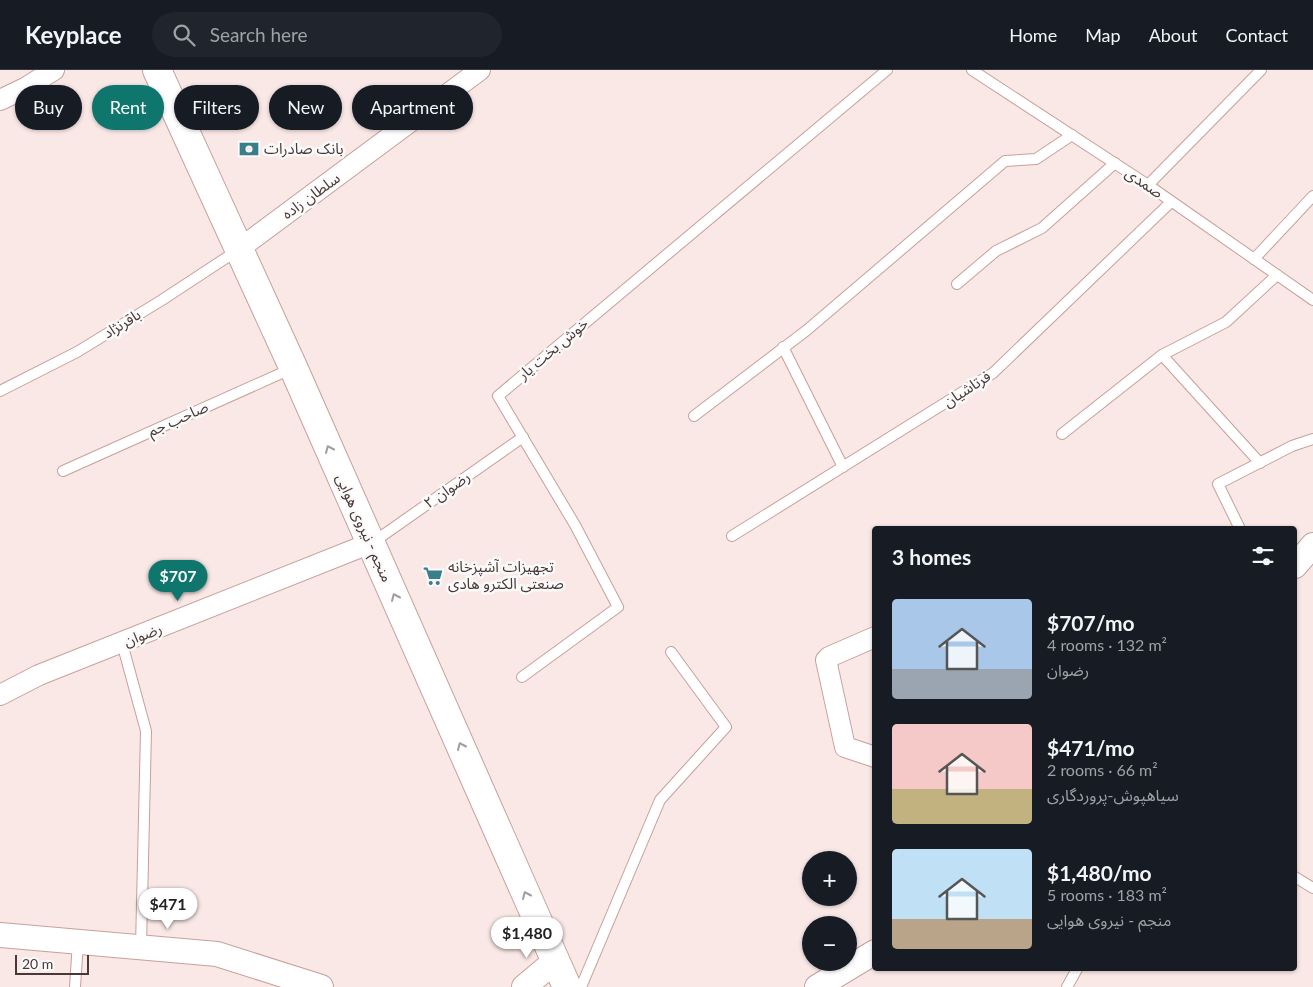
<!DOCTYPE html>
<html lang="en">
<head>
<meta charset="utf-8">
<style>
  body { margin:0; font-family:Lato,"Noto Sans Arabic",sans-serif; background:#20242c; color:#f1f3f6; height:100vh; display:flex; flex-direction:column; font-size:19px; white-space:nowrap }
  * { box-sizing:border-box; margin:0 }
  p { font-size:16px; color:#9ea1a6 }
  .icon { flex:none; width:28px; height:28px; fill:none; stroke:currentColor; stroke-width:2; stroke-linecap:round; stroke-linejoin:round }
  .map { position:relative; flex:1; overflow:hidden }
  .drawer { position:absolute; left:872px; top:456px; width:425px; height:445px; display:flex; flex-direction:column; background:#171b24; border-radius:5px; box-shadow:0 1px 4px #0004 }
  .drawer>* { flex:none }
  .banner { position:absolute; left:15px; top:15px; width:475px; height:45px; display:flex; gap:10px }
  .controls { position:absolute; left:802px; top:781px; display:grid; gap:10px }
  .controls a { display:grid; place-items:center; width:55px; height:55px; border-radius:50%; background:#171b24; box-shadow:0 1px 4px #0004; font-size:25px }
  .scale { position:absolute; left:15px; bottom:12px; width:74px; box-sizing:border-box; padding-left:5px; border:2px solid #493836; border-top:0; font-size:14px; line-height:18px; white-space:nowrap; color:#493836; -webkit-text-stroke:4px #fafafa; paint-order:stroke }
  .price { position:absolute; translate:-50% -42px; padding:0 11px; border-radius:18px; background:#fff; color:#222; font-size:16px; line-height:32px; filter:drop-shadow(0 1px 2px #0008) }
  .price::after { content:''; position:absolute; left:50%; top:30px; width:15px; height:11px; margin-left:-8px; background:inherit; clip-path:polygon(0 0,100% 0,50% 100%) }
  .price.on { background:#0f766e; color:#fff }
  ul { padding:0; list-style:none }
  li { display:flex; align-items:center; gap:15px; height:125px; padding:0 20px }
  li span { display:grid; place-items:center; flex:none; width:140px; height:100px; border-radius:5px; color:#555 }
  li>.icon { margin-inline-start:auto }
  span .icon { width:60px; height:60px; fill:#fffc; stroke-width:1 }
  li b { font-size:21px }
  h2 { display:flex; justify-content:space-between; align-items:center; height:60px; padding:0 20px; font-size:21px }
  .pill { padding:0 18px; border-radius:22px; background:#171b24; box-shadow:0 1px 4px #0004; font-size:18px; line-height:45px }
  .pill.on { background:#0f766e; color:#fff }
  header { display:flex; align-items:center; gap:30px; box-sizing:border-box; height:70px; padding:0 25px; background:#171b24; border-bottom:1px solid #363941 }
  header strong { font-size:24px }
  nav { display:flex; gap:28px; margin-inline-start:auto; font-size:18px }
  .search { width:350px; height:45px; background:#20242c; display:flex; align-items:center; gap:12px; box-sizing:border-box; padding:0 18px; border-radius:28px; color:#9ea1a6; font-size:19px }
  .map>svg:first-child { display:block }
  .lines { fill:none; stroke-linecap:round; stroke-linejoin:round }
  .service-casing { stroke:#c7a09b; stroke-width:12 }
  .minor-casing { stroke:#c7a09b; stroke-width:22 }
  .tertiary-casing { stroke:#c7a09b; stroke-width:26 }
  .primary-casing { stroke:#c7a09b; stroke-width:30 }
  .service { stroke:#fff; stroke-width:10 }
  .minor { stroke:#fff; stroke-width:20 }
  .tertiary { stroke:#fff; stroke-width:24 }
  .primary { stroke:#fff; stroke-width:28 }
  .oneway { stroke:#a49c9a }
  .labels { text-anchor:middle; stroke-width:5; stroke-linejoin:round; paint-order:stroke }
  .poi-label { font-size:15px; fill:#493836; stroke:#fafafa; text-anchor:start }
  .street-label { font-size:15px; fill:#493836; stroke:#fafafa }
</style>
</head>
<body>
<header>
<strong>Keyplace</strong>
<div class="search"><svg class="icon" aria-label="search" viewBox="0 0 24 24"><circle cx="10" cy="10" r="6"/><path d="M15 15l6 6"/></svg>Search here</div>
<nav><a>Home</a><a>Map</a><a>About</a><a>Contact</a></nav>
</header>
<div class="map">
<svg width="1313" height="917" viewBox="0 0 1313 917">
  <rect width="100%" height="100%" fill="#f9e8e6"/>
  <g class="lines">
    <defs>
      <g id="service">
        <path d="M 972,0 L 1148,115 L 1313,230"/>
        <path d="M 1148,115 L 1261,0"/>
        <path d="M 1254,189 L 1313,126"/>
        <path d="M 957,214 L 996,181 L 1042,158 L 1115,93"/>
        <path d="M 783,277 L 843,397"/>
        <path d="M 1162,285 L 1226,252 L 1277,205"/>
        <path d="M 0,321 L 77,282 L 162,230 L 238,180"/>
        <path d="M 694,346 L 807,260 L 1005,91 L 1036,89 L 1072,65"/>
        <path d="M 1062,364 L 1162,285 L 1260,393"/>
        <path d="M 63,401 L 293,298"/>
        <path d="M 1240,459 L 1218,414 L 1292,376 L 1313,369"/>
        <path d="M 732,466 L 993,303 L 1171,132"/>
        <path d="M 372,473 L 523,367"/>
        <path d="M 122,573 L 146,661 L 141,877"/>
        <path d="M 522,607 L 618,537 L 575,455 L 498,326 L 887,0"/>
        <path d="M 1295,807 L 1313,818"/>
        <path d="M 75,917 L 78,872"/>
        <path d="M 581,917 L 660,730 L 726,657 L 671,582"/>
        <path d="M 1067,917 L 1077,899"/>
      </g>
      <g id="minor">
        <path d="M 0,30 L 25,18 L 54,0"/>
        <path d="M 239,179 L 480,0"/>
        <path d="M 875,567 L 829,587 L 826,590 L 845,677 L 875,687"/>
        <path d="M 0,625 L 39,605 L 371,473"/>
      </g>
      <g id="tertiary">
        <path d="M 1295,496 L 1313,475"/>
        <path d="M 0,865 L 217,884 L 321,917"/>
        <path d="M 524,917 L 555,891"/>
        <path d="M 817,917 L 875,882"/>
      </g>
      <path id="primary" d="M 157,0 L 293,297 L 567,917"/>
    </defs>
    <use href="#service" class="service-casing"/>
    <use href="#minor" class="minor-casing"/>
    <use href="#tertiary" class="tertiary-casing"/>
    <use href="#primary" class="primary-casing"/>
    <use href="#service" class="service"/>
    <use href="#minor" class="minor"/>
    <use href="#tertiary" class="tertiary"/>
    <use href="#primary" class="primary"/>
  </g>
  <defs><path id="oneway-chevron" d="M-2-3.5L2.5 0L-2 3.5" fill="none" stroke-width="1.6" stroke-linecap="round" stroke-linejoin="round" transform="scale(1.25)"/></defs>
  <g class="oneway">
    <use href="#oneway-chevron" transform="translate(329 379) rotate(-114)"/>
    <use href="#oneway-chevron" transform="translate(395 527) rotate(-114)"/>
    <use href="#oneway-chevron" transform="translate(461 676) rotate(-114)"/>
    <use href="#oneway-chevron" transform="translate(526 825) rotate(-114)"/>
  </g>
  <defs>
    <symbol id="bank-bare" viewBox="-9 -9 18 18"><path d="M-6-4H6V4H-6ZM0-2.3a2.3 2.3 0 1 0 0 4.6a2.3 2.3 0 1 0 0-4.6Z" fill="#397e8b" stroke="#fafafa" stroke-width="2.5" paint-order="stroke"/></symbol>
    <symbol id="supermarket-bare" viewBox="-9 -9 18 18"><path d="M-6-5.5h2.5l.6 2H6L4.5 2H-2.5L-4.4-4H-6ZM-1.5 3.2a1.3 1.3 0 1 0 .1 0ZM3 3.2a1.3 1.3 0 1 0 .1 0Z" fill="#397e8b" stroke="#fafafa" stroke-width="2.5" paint-order="stroke"/></symbol>
  </defs>
  <g fill-rule="evenodd">
    <use href="#bank-bare" x="235" y="65" width="28" height="28"/>
    <use href="#supermarket-bare" x="419" y="492" width="28" height="28"/>
  </g>
  <g class="labels">
    <g class="poi-label">
      <text x="264" y="84">بانک صادرات</text>
      <text x="448" y="502">تجهیزات آشپزخانه<tspan x="448" dy="17">صنعتی الکترو هادی</tspan></text>
    </g>
    <g class="street-label">
      <text transform="translate(1144 113) rotate(34)" y="5">صمدی</text>
      <text transform="translate(311 126) rotate(-36)" y="5">سلطان زاده</text>
      <text transform="translate(122 254) rotate(-32)" y="5">باقرنژاد</text>
      <text transform="translate(553 279) rotate(-40)" y="5">خوش بخت یار</text>
      <text transform="translate(967 319) rotate(-33)" y="5">فرتاشیان</text>
      <text transform="translate(178 349) rotate(-24)" y="5">صاحب جم</text>
      <text transform="translate(447 420) rotate(-35)" y="5">رضوان ۲</text>
      <text transform="translate(364 458) rotate(66)" y="5">منجم - نیروی هوایی</text>
      <text transform="translate(143 565) rotate(-21)" y="5">رضوان</text>
    </g>
  </g>
</svg>
<div class="controls">
<a>+</a>
<a>−</a>
</div>
<div class="scale">20 m</div>
<b class="price on" style="left:178px;top:532px">$707</b>
<b class="price" style="left:168px;top:860px">$471</b>
<b class="price" style="left:527px;top:889px">$1,480</b>
<div class="banner">
<a class="pill">Buy</a>
<a class="pill on">Rent</a>
<a class="pill">Filters</a>
<a class="pill">New</a>
<a class="pill">Apartment</a>
</div>
<section class="drawer">
<h2>3 homes<svg class="icon" aria-label="filters" viewBox="0 0 24 24"><path d="M4 7h16M4 17h16"/><circle cx="9" cy="7" r="2"/><circle cx="15" cy="17" r="2"/></svg></h2>
<ul>
<li><span style="background:linear-gradient(#a9c7e8 70%,#9aa5b1 0)"><svg class="icon" aria-label="home" viewBox="0 0 24 24"><path d="M3 11l9-7 9 7M6 9v11h12V9"/></svg></span><div><b>$707/mo</b><p>4 rooms · 132 m²</p><p>رضوان</p></div></li>
<li><span style="background:linear-gradient(#f6c9c9 65%,#c2b280 0)"><svg class="icon" aria-label="home" viewBox="0 0 24 24"><path d="M3 11l9-7 9 7M6 9v11h12V9"/></svg></span><div><b>$471/mo</b><p>2 rooms · 66 m²</p><p>سیاهپوش-پروردگاری</p></div></li>
<li><span style="background:linear-gradient(#bfe0f5 70%,#b9a48a 0)"><svg class="icon" aria-label="home" viewBox="0 0 24 24"><path d="M3 11l9-7 9 7M6 9v11h12V9"/></svg></span><div><b>$1,480/mo</b><p>5 rooms · 183 m²</p><p>منجم - نیروی هوایی</p></div></li>
</ul>
</section>
</div>
</body>
</html>
